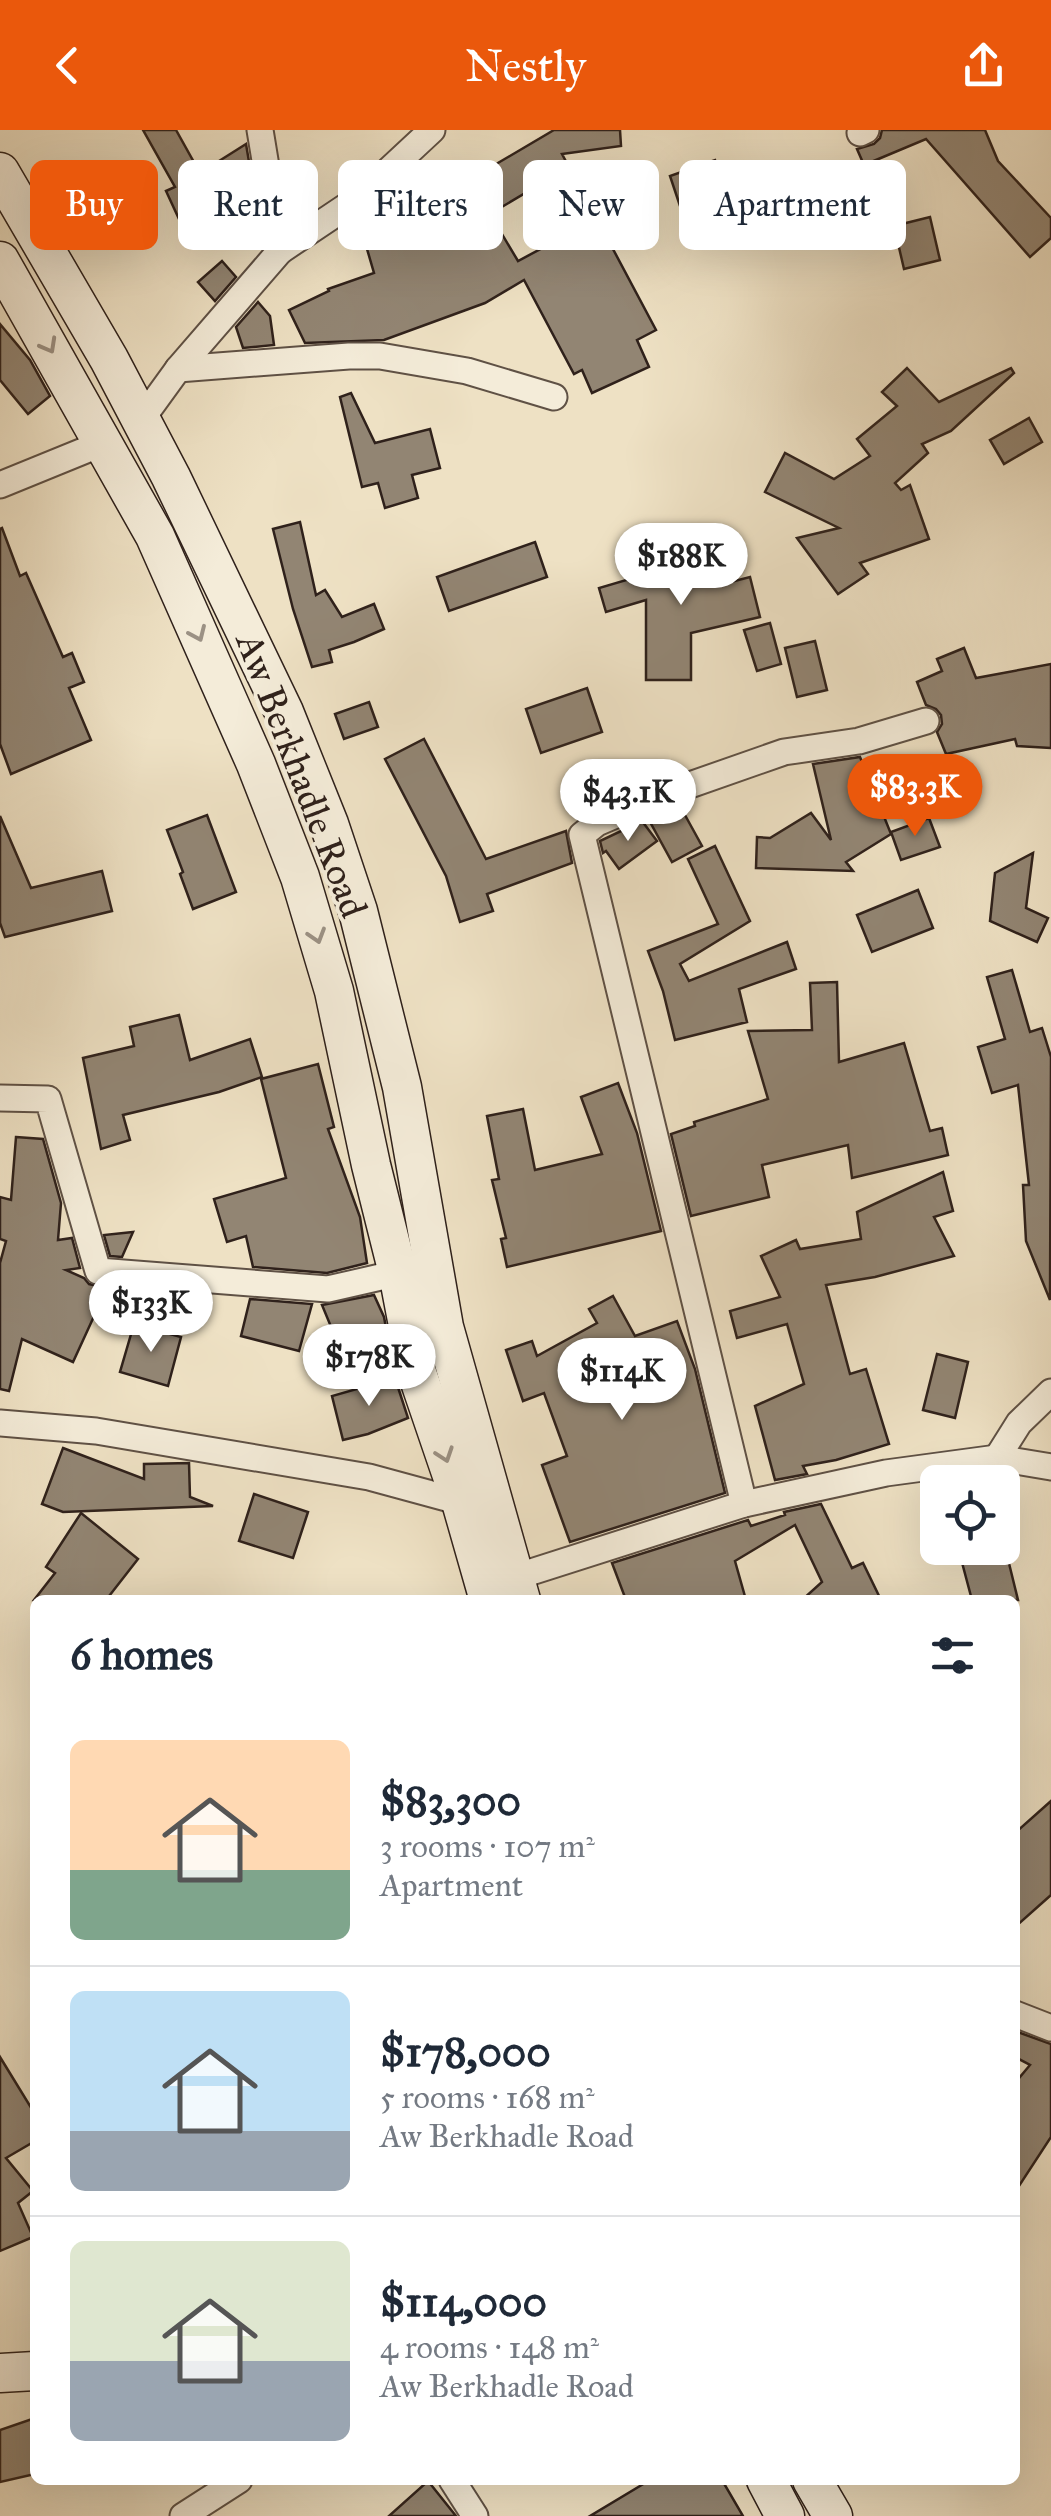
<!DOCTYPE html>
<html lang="en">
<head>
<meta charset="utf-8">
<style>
  body { margin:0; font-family:"IM FELL Great Primer",serif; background:#f6f6f7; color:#1f2937; height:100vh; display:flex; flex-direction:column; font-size:38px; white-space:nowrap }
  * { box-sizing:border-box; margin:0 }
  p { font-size:32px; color:#747a83 }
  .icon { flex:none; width:55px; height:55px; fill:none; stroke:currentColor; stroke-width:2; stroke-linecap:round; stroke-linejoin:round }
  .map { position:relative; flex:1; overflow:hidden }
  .sheet { position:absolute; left:30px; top:1465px; width:990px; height:890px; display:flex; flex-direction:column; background:#fff; border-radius:15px; box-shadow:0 10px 40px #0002 }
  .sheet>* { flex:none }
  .guide { position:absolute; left:30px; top:30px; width:992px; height:90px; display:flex; gap:20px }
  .tools { position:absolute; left:920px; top:1335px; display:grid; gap:20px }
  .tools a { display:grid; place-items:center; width:100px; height:100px; border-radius:15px; background:#fff; box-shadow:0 10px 40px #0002; font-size:50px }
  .price { position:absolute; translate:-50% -85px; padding:0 22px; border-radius:35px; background:#fff; color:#222; font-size:32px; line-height:65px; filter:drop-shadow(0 2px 5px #0008) }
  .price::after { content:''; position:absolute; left:50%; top:60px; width:30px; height:22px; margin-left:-15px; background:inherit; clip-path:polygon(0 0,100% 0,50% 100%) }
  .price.current { background:#ea580c; color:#fff }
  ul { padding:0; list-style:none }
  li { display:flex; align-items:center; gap:30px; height:250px; padding:0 40px }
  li+li { border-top:2px solid #e0e1e3 }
  li span { display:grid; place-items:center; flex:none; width:280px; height:200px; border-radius:15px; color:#555 }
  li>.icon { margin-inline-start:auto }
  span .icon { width:120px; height:120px; fill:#fffc; stroke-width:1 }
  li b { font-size:42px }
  h2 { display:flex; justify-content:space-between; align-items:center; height:120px; padding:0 40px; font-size:42px }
  .chip { padding:0 35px; border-radius:15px; background:#fff; box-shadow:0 10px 40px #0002; font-size:35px; line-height:90px }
  .chip.current { background:#ea580c; color:#fff }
  header { display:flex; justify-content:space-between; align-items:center; height:130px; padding:0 40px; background:#ea580c; color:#fff; font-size:45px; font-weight:600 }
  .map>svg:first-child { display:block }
  .building { fill:#928573; stroke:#2f211b; stroke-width:2.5 }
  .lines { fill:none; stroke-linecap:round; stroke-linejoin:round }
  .street-casing { stroke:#5f5145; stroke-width:29 }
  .secondary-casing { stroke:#2f211b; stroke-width:41 }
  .street { stroke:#f4ecd9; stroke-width:25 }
  .secondary { stroke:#f4ecd9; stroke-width:38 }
  .oneway { stroke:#9b9184 }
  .labels { text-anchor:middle; stroke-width:8; stroke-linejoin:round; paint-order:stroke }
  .street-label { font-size:38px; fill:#2f211b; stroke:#f4ecd9 }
</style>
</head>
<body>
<header><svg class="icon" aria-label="back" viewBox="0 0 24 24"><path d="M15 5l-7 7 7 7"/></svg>Nestly<svg class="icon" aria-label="share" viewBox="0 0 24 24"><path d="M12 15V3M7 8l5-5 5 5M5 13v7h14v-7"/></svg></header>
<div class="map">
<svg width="1051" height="2386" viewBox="0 0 1051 2386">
  <rect width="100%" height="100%" fill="#eee1c4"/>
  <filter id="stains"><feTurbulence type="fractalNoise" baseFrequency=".002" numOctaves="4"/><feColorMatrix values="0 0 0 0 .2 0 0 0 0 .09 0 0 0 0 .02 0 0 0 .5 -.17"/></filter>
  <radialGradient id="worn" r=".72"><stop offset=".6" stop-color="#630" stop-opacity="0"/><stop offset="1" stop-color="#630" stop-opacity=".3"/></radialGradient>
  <g class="building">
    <path d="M 143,0 L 176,0 L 200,43 L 246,14 L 255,67 L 185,102 L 166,61 L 175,57 Z"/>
    <path d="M 554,0 L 620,0 L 621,16 L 562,24 L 569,37 L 490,84 L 518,131 L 597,89 L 656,200 L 637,210 L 649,237 L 592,263 L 582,240 L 574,244 L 524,150 L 485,173 L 384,210 L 305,213 L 289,180 L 329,161 L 328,159 L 374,143 L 365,112 L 401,101 L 396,93 Z"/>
    <path d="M 882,0 L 985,0 L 998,31 L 1051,88 L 1051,108 L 1030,127 L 926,9 L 864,35 L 857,19 L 874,14 L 880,8 Z"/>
    <path d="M 715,30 L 739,102 L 694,118 L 670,46 Z"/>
    <path d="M 930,87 L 940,130 L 904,139 L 894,96 Z"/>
    <path d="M 222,131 L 236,147 L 215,171 L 198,152 Z"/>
    <path d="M 258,172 L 270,186 L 274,215 L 243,218 L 236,197 Z"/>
    <path d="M 0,194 L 30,230 L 50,266 L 28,284 L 0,250 Z"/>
    <path d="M 907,238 L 939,272 L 1011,238 L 1014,243 L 951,301 L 922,314 L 928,323 L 895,353 L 901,360 L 910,355 L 929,409 L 860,433 L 868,444 L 838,464 L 797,408 L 839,398 L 765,362 L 785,323 L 834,349 L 870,326 L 857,309 L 897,276 L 882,262 Z"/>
    <path d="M 351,263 L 375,313 L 430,299 L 440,338 L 412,345 L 418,368 L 385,378 L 378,353 L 362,357 L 340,267 Z"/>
    <path d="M 1029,288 L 1042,312 L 1004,334 L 990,310 Z"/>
    <path d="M 300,392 L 316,465 L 325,460 L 342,487 L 374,474 L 384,499 L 354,512 L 329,520 L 332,532 L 312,537 L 293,479 L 273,399 Z"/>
    <path d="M 2,398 L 20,446 L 26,443 L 63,527 L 72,523 L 84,552 L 69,558 L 91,610 L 11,644 L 0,614 L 0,399 Z"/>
    <path d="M 692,406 L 715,456 L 750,447 L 760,487 L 691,503 L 691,550 L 646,550 L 646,470 L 606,482 L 599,458 L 674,436 L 666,418 Z"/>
    <path d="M 535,412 L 547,447 L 449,481 L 437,447 Z"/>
    <path d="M 770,493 L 781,534 L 757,541 L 744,500 Z"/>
    <path d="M 815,511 L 827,560 L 797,567 L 785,518 Z"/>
    <path d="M 964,518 L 976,548 L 1051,534 L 1051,618 L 1017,616 L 1015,609 L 946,624 L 937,602 L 942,594 L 941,585 L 936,579 L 926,575 L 917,552 L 942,541 L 937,529 Z"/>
    <path d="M 587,558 L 602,602 L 541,623 L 526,579 Z"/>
    <path d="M 369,572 L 378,597 L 344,609 L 335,584 Z"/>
    <path d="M 424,609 L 486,729 L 566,701 L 572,733 L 487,764 L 493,781 L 460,792 L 446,746 L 385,629 Z"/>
    <path d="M 860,627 L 891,704 L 846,732 L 853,741 L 756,738 L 757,707 L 770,708 L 811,683 L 831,710 L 813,634 Z"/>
    <path d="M 680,676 L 702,716 L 672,732 L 649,690 Z"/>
    <path d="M 207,685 L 236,762 L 193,779 L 180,744 L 183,742 L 167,700 Z"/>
    <path d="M 0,686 L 31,758 L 102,741 L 112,781 L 5,807 L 0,793 Z"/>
    <path d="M 929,688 L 940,717 L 901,730 L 891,702 Z"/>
    <path d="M 642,691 L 657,711 L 619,739 L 606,721 L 603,723 L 600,711 Z"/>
    <path d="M 715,716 L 750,791 L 680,834 L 689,851 L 787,812 L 796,839 L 739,859 L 747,892 L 675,910 L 663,861 L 648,821 L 718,794 L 688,729 Z"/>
    <path d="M 1033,723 L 1026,778 L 1048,788 L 1037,812 L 990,791 L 995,743 Z"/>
    <path d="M 918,760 L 933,798 L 872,822 L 857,785 Z"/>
    <path d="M 1012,840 L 1030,902 L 1042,898 L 1051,927 L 1050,1170 L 1026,1111 L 1023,1055 L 1029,1055 L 1018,955 L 992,963 L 978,917 L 1005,909 L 987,847 Z"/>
    <path d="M 837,852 L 839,932 L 904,913 L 930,1001 L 942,998 L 948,1025 L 852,1048 L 848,1015 L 762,1035 L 769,1067 L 691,1086 L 671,1004 L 695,996 L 694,992 L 768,969 L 748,901 L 812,900 L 810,853 Z"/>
    <path d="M 179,885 L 190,930 L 250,909 L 262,947 L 219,962 L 123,985 L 130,1010 L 101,1019 L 83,928 L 134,916 L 130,897 Z"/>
    <path d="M 318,934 L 334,997 L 328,999 L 360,1087 L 367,1133 L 327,1143 L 253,1137 L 246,1106 L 227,1112 L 214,1069 L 286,1048 L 261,949 Z"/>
    <path d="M 618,953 L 637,1003 L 661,1101 L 507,1137 L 501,1109 L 506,1108 L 492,1050 L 499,1049 L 487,986 L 523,979 L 535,1040 L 602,1024 L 581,967 Z"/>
    <path d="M 16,1007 L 43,1009 L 61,1073 L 58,1110 L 72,1108 L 80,1138 L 66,1140 L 84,1148 L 89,1154 L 107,1158 L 73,1232 L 22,1209 L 9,1261 L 0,1259 L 0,1133 L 6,1111 L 0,1109 L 0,1067 L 11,1070 Z"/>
    <path d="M 943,1042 L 953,1081 L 934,1087 L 954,1126 L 875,1147 L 826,1155 L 850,1244 L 866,1239 L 889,1314 L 836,1330 L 803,1336 L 807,1344 L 775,1350 L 755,1276 L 804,1254 L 787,1194 L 737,1208 L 730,1181 L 780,1167 L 761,1126 L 796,1110 L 800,1119 L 861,1109 L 857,1082 Z"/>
    <path d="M 133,1102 L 122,1127 L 110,1126 L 104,1105 Z"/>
    <path d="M 374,1165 L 384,1187 L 395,1246 L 346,1233 L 322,1175 Z"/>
    <path d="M 613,1166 L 635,1206 L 677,1191 L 695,1239 L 725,1363 L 570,1412 L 542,1335 L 567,1326 L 544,1263 L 523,1271 L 506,1220 L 532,1211 L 537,1226 L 597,1193 L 589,1179 Z"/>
    <path d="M 250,1169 L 312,1174 L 299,1221 L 241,1206 Z"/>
    <path d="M 134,1194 L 181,1207 L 168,1256 L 120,1242 Z"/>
    <path d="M 937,1224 L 968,1232 L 955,1288 L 923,1280 Z"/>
    <path d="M 395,1248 L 408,1288 L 368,1304 L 343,1310 L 332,1266 Z"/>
    <path d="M 63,1318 L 144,1349 L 144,1334 L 189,1333 L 190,1367 L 213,1376 L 63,1382 L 42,1374 Z"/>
    <path d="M 254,1364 L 308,1382 L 293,1428 L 239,1411 Z"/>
    <path d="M 821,1374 L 852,1438 L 863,1433 L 881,1470 L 802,1470 L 822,1452 L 795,1395 L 735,1431 L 746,1470 L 626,1470 L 612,1433 L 748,1390 L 751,1396 L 785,1385 L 784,1382 Z"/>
    <path d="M 81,1383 L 138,1429 L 106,1470 L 34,1470 L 55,1443 L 46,1437 Z"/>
    <path d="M 1004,1413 L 1018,1470 L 972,1470 L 960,1425 L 988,1418 L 1002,1418 Z"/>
    <path d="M 1051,1671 L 1051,1765 L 1015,1797 L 1015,1703 Z"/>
    <path d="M 1015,1901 L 1051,1914 L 1051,2007 L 1015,2062 L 1015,1953 L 1030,1935 L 1015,1927 Z"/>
    <path d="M 0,1927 L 35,1984 L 35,2011 L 6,2028 L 33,2061 L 18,2073 L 33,2107 L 0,2121 Z"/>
    <path d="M 35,2288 L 35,2344 L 0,2352 L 0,2300 Z"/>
    <path d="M 650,2350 L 722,2350 L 743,2386 L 590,2386 Z"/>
    <path d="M 428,2351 L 456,2386 L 389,2386 Z"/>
  </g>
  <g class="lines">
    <defs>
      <g id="street">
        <path d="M 860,3 L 866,0"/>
        <path d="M 280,121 L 359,68 L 432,0"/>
        <path d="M 178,239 L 349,226 L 380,226 L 467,241 L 554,267"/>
        <path d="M 141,290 L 178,239 L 280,121 L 260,0"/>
        <path d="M 0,355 L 103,313"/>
        <path d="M 0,968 L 48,969 L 98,1141 L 328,1159 L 398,1143"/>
        <path d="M 0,1293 L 96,1301 L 369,1347 L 461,1372 L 472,1369"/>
        <path d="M 997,1328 L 1019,1293 L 1051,1262"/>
        <path d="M 744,1374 L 582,705 L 597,693 L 667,663 L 784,622 L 859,611 L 926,591"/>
        <path d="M 503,1451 L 744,1374 L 886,1343 L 997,1328 L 1051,1337"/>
        <path d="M 1015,1884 L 1051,1898"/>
        <path d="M 452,2350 L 475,2386"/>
        <path d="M 183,2386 L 239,2350"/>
      </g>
      <g id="secondary">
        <path d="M 0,42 L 109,229 L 171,347 L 284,582 L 329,694 L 358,781 L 402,957 L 444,1197 L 521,1470"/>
        <path d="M 0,131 L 155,406 L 256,634 L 300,747 L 334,861 L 371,1035 L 398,1143 L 417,1243 L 461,1372 L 489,1470"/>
        <path d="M 0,2243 L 35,2241"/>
        <path d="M 766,2350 L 785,2386"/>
        <path d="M 812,2350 L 833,2386"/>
      </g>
    </defs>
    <use href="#street" class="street-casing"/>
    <use href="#secondary" class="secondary-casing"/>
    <use href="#street" class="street"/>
    <use href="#secondary" class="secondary"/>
  </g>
  <defs><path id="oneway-chevron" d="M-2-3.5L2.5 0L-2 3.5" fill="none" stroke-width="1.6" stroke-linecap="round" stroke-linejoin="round" transform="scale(2.5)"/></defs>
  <g class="oneway">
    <use href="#oneway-chevron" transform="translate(49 216) rotate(61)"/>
    <use href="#oneway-chevron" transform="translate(198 504) rotate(66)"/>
    <use href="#oneway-chevron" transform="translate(317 806) rotate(73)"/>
    <use href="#oneway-chevron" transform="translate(445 1325) rotate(71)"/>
  </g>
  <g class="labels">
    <g class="street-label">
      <text transform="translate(302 645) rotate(69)" y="13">Aw Berkhadle Road</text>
    </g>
  </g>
  <rect width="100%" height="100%" filter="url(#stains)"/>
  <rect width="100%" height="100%" fill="url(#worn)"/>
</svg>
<div class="tools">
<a><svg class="icon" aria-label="locate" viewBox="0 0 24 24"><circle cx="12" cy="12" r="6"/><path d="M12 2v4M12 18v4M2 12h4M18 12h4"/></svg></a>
</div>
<b class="price" style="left:681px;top:478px">$188K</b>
<b class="price current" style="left:915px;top:709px">$83.3K</b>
<b class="price" style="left:628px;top:714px">$43.1K</b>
<b class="price" style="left:151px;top:1225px">$133K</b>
<b class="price" style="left:369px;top:1279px">$178K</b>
<b class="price" style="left:622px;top:1293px">$114K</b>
<div class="guide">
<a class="chip current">Buy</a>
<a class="chip">Rent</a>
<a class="chip">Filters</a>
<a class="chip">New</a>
<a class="chip">Apartment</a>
</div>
<section class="sheet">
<h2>6 homes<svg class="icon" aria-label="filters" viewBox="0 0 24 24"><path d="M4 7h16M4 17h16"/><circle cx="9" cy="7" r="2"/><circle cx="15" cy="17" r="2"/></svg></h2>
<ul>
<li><span style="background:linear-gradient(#ffd9b3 65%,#7fa58c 0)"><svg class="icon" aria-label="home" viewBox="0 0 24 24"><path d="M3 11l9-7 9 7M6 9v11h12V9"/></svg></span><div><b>$83,300</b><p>3 rooms · 107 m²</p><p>Apartment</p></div></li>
<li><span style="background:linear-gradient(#bfe0f5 70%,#9aa5b1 0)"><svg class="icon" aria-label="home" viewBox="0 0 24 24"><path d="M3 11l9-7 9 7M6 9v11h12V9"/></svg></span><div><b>$178,000</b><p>5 rooms · 168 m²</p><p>Aw Berkhadle Road</p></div></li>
<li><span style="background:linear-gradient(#dfe7d0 60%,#9aa5b1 0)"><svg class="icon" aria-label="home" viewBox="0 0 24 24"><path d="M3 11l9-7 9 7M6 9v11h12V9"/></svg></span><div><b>$114,000</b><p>4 rooms · 148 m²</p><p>Aw Berkhadle Road</p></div></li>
</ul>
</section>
</div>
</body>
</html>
